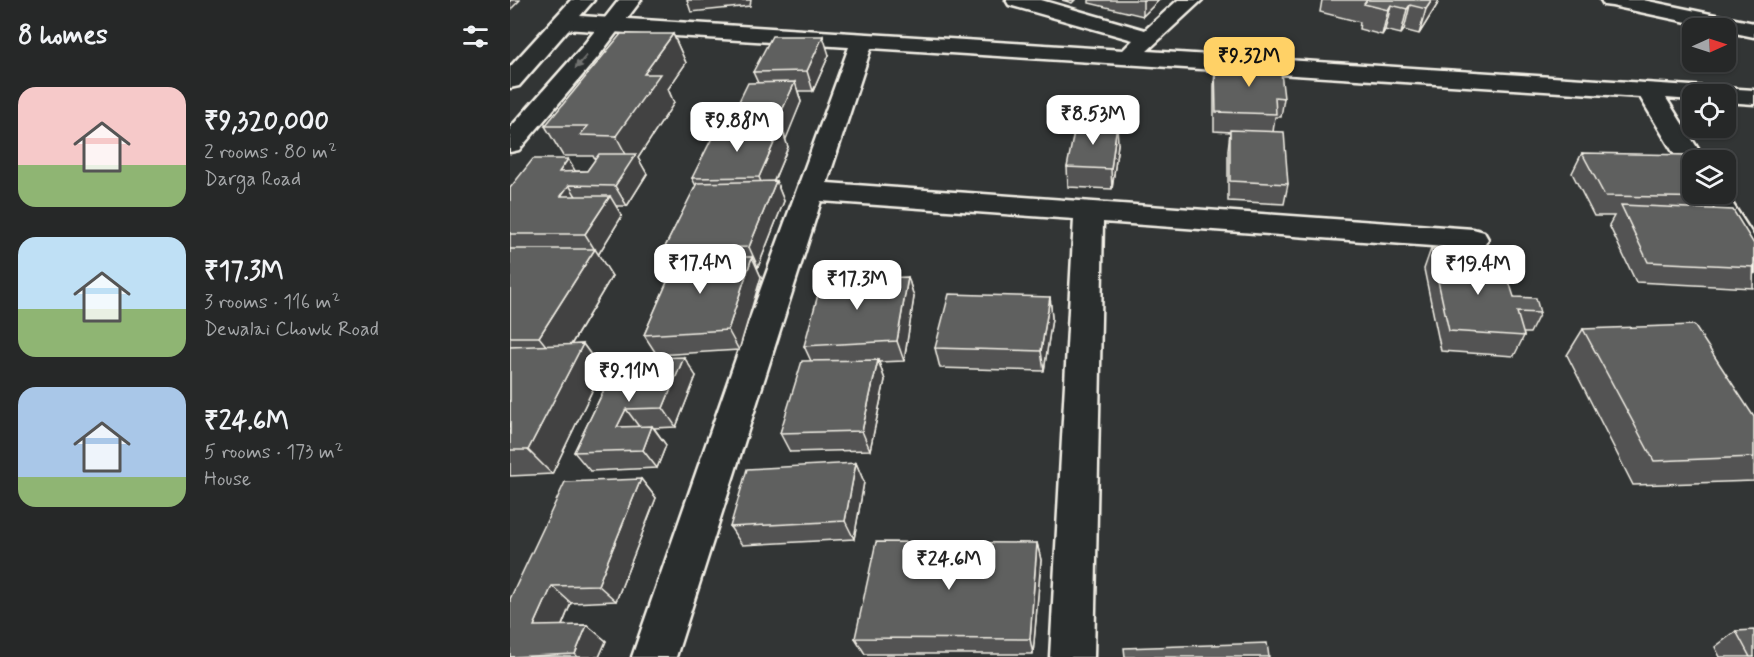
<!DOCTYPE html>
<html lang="en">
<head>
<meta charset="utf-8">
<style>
  body { margin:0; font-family:Mynerve,sans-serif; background:#2e3030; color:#f1f3f6; height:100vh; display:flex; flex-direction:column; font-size:22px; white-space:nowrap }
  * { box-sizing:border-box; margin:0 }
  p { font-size:20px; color:#a4a6a8 }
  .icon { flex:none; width:33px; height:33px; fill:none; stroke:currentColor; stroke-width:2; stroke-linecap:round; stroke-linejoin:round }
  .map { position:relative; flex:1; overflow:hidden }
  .panel { display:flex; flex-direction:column; background:#262828; width:510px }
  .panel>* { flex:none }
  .needle { width:39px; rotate:87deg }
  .fabs { position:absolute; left:1172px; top:18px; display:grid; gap:12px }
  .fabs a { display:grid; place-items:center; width:54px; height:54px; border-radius:12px; background:#262828; box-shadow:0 2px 4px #0004,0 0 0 2px #424445; font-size:30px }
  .price { position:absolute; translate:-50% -51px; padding:0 14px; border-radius:12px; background:#fff; color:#222; font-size:20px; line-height:39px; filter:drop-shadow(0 2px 3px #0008) }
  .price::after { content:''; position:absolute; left:50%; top:36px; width:18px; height:14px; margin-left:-9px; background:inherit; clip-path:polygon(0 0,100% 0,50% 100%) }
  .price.current { background:#ffd166; color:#111 }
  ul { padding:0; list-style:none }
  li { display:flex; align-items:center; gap:18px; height:150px; padding:0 18px }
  li span { display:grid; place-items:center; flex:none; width:168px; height:120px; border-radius:18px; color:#555 }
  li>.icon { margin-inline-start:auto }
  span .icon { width:72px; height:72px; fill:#fffc; stroke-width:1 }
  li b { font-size:26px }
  h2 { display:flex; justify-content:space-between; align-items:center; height:72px; padding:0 18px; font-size:26px }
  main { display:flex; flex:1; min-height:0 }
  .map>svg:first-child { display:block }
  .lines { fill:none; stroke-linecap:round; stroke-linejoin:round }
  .street-casing { stroke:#f4f1e8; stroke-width:5 }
  .secondary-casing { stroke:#f4f1e8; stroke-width:5 }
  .street { fill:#2a2d2e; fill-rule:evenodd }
  .secondary { fill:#2a2d2e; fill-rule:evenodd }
  .wall { fill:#525352; stroke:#f4f1e8; stroke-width:1.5 }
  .shaded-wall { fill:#424342; stroke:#f4f1e8; stroke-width:1.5 }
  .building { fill:#5f605f; stroke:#f4f1e8; stroke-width:1.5 }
  .oneway { fill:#71726f }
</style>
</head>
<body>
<main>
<section class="panel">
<h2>8 homes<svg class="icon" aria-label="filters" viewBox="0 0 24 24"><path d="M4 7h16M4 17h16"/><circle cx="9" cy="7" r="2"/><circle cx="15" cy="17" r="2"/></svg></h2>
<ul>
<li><span style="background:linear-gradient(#f6c9c9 65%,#8fb573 0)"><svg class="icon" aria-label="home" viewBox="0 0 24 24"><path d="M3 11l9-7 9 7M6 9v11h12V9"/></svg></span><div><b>₹9,320,000</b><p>2 rooms · 80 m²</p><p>Darga Road</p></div></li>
<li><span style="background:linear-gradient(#bfe0f5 60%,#8fb573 0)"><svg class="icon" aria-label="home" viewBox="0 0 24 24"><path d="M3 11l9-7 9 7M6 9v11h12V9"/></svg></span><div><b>₹17.3M</b><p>3 rooms · 116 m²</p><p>Dewalai Chowk Road</p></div></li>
<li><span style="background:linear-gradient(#a9c7e8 75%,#8fb573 0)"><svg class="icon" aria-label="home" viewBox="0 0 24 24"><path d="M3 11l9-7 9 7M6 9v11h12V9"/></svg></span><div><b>₹24.6M</b><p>5 rooms · 173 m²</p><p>House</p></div></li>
</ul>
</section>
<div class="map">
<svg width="1244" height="657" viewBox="0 0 1244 657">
  <rect width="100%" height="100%" fill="#323535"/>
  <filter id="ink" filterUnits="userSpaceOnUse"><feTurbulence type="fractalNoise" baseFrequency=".0167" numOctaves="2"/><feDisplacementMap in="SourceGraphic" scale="12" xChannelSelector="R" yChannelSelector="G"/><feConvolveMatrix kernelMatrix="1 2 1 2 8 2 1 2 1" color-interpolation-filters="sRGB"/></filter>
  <g filter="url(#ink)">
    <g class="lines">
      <defs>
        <g id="street">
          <path d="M 496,0 L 531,0 L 635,30 L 668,0 L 692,0 L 637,51 L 1244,90 L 1244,104 L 1215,102 L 1215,94 L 1182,94 L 1182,100 L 1156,98 L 1195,160 L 1182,160 L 1182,169 L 1172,167 L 1130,97 L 361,48 L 317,183 L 963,229 L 974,232 L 978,239 L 974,246 L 963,249 L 593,222 L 584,657 L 540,657 L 564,219 L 311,201 L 166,657 L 122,657 L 239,321 L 339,47 L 54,29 L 46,27 L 43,22 L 46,17 L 54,15 L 613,50 L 623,40 L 499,5 Z"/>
          <path d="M 1215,192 L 1244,237 L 1244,272 L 1233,268 L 1188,194 Z"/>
        </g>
        <g id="secondary">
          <path d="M 61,0 L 84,0 L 9,86 L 0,88 L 0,67 Z"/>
          <path d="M 109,0 L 131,0 L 88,57 L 9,150 L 0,152 L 0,128 L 72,47 Z"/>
          <path d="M 1091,0 L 1133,0 L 1244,23 L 1244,37 L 1215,31 L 1215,28 L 1205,28 L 1102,6 L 1094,5 Z"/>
        </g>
      </defs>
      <use href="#street" class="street-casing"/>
      <use href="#secondary" class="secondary-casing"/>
      <use href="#street" class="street"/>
      <use href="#secondary" class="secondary"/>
    </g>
    <g class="wall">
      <path d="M 552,0 L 565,0 L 562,3 Z"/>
      <path d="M 579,0 L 649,0 L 633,16 L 579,3 Z"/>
      <path d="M 812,0 L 929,0 L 927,5 L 909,34 L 894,30 L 891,34 L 875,30 L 872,35 L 849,29 L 850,22 L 810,12 Z"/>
      <path d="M 163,34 L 176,63 L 158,89 L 164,103 L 128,158 L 137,174 L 117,206 L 106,206 L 112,216 L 88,255 L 102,276 L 61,345 L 73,344 L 92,370 L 42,474 L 0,476 L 0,188 L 66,171 L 77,171 L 85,160 L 83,156 L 53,156 L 35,126 Z"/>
      <path d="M 319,55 L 303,91 L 288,91 L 291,102 L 275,139 L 278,147 L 264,181 L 266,181 L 274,201 L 248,267 L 247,268 L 251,277 L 229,350 L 147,355 L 134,335 L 164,267 L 154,249 L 186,186 L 182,178 L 223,128 L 220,120 L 248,83 L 243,72 Z"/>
      <path d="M 724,62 L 774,98 L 771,117 L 765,117 L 763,132 L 778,184 L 774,204 L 718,201 L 718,150 L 720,132 L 704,131 L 704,87 L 705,68 L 724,68 Z"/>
      <path d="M 608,144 L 602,189 L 558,187 L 557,167 Z"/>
      <path d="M 1072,153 L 1210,198 L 1203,209 L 1244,244 L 1243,288 L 1126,282 L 1099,225 L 1104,216 L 1084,216 L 1062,173 Z"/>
      <path d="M 921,249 L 972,273 L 1004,297 L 1030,313 L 1020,333 L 1013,333 L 1014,336 L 1004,356 L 931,351 L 914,269 Z"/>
      <path d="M 398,277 L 404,297 L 394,361 L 369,362 L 375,380 L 360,450 L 280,452 L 270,433 L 301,361 L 294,346 Z"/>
      <path d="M 540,297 L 542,318 L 534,371 L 430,368 L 425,348 Z"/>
      <path d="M 1073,329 L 1244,417 L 1244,481 L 1123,485 L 1057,355 Z"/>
      <path d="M 109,359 L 186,376 L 166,427 L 144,428 L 156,445 L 147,468 L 80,471 L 64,452 Z"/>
      <path d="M 346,463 L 354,482 L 344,539 L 232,545 L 220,527 Z"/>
      <path d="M 131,479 L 146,498 L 106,601 L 61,603 L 52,626 L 77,625 L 96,641 L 89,657 L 0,657 L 0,599 Z"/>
      <path d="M 527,543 L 531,560 L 523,654 L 355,654 L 345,638 Z"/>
      <path d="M 1226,631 L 1244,657 L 1210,657 L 1205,647 Z"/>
    </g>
    <g class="shaded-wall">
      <path d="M 0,0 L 10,0 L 0,10 Z"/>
      <path d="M 177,0 L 241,0 L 240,6 L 181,12 Z"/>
      <path d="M 633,0 L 649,0 L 633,16 Z"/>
      <path d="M 922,0 L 929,0 L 927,5 L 909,34 L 916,9 Z"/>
      <path d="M 881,5 L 875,30 L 872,35 L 878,10 Z"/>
      <path d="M 900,5 L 894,30 L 891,34 L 897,9 Z"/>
      <path d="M 163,34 L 176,63 L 158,89 L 164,103 L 128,158 L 137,174 L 117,206 L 105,186 L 120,162 L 106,136 L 134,74 Z"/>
      <path d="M 313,36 L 319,55 L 303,91 L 297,71 Z"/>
      <path d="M 285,82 L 291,102 L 276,139 L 268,119 Z"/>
      <path d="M 607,124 L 608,144 L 602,189 L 601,169 Z"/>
      <path d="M 271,127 L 278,147 L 257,197 L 249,177 Z"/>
      <path d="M 58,159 L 70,179 L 59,185 L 72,206 L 51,196 L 49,172 Z"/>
      <path d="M 266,181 L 274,201 L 248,267 L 239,247 Z"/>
      <path d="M 100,196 L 112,216 L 88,255 L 75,234 Z"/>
      <path d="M 85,249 L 102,276 L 50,363 L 29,337 Z"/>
      <path d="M 242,257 L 251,277 L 229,350 L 218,330 Z"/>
      <path d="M 398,277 L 404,297 L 394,361 L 387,341 Z"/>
      <path d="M 540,297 L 542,318 L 534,371 L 531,351 Z"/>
      <path d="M 73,344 L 92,370 L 42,474 L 18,450 Z"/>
      <path d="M 174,357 L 186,376 L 166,427 L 153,408 Z"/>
      <path d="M 368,360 L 375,380 L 360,450 L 352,431 Z"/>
      <path d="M 116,409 L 130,428 L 107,427 Z"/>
      <path d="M 142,426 L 156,445 L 147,468 L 133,450 Z"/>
      <path d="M 346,463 L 354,482 L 344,539 L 335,521 Z"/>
      <path d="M 131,479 L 146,498 L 106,601 L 88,585 Z"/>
      <path d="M 527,543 L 531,560 L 523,654 L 520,639 Z"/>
      <path d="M 42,586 L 61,603 L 45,642 L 24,626 Z"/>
      <path d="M 77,625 L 96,641 L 89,657 L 68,657 L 65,654 Z"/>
    </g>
    <g class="building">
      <path d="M 857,0 L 922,0 L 916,9 L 900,5 L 897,9 L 881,5 L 878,10 L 854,4 Z"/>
      <path d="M 111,34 L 163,34 L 134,74 L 150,74 L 106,136 L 70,135 L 78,126 L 35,126 Z"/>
      <path d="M 262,36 L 313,36 L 297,71 L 243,72 Z"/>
      <path d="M 724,62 L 770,64 L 774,98 L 765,97 L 766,114 L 706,112 L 705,68 L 725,68 Z"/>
      <path d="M 285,82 L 268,119 L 220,120 L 238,83 Z"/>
      <path d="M 566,122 L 607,124 L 601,169 L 557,167 Z"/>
      <path d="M 271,127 L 249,177 L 182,178 L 207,128 Z"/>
      <path d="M 720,130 L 774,132 L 778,184 L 720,181 Z"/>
      <path d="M 1072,153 L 1181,155 L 1184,160 L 1182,160 L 1182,194 L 1207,194 L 1210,198 L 1095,196 Z"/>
      <path d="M 89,154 L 126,154 L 105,186 L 59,185 L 51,196 L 100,196 L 75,234 L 0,234 L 0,188 L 23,159 L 58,159 L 49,172 L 77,171 Z"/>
      <path d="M 266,181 L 239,247 L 154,249 L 187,183 Z"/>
      <path d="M 1111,205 L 1223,210 L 1244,244 L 1244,267 L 1138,262 Z"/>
      <path d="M 0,249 L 85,249 L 29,337 L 0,337 Z"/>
      <path d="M 921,249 L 966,251 L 972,273 L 997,275 L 1004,297 L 1026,298 L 1030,313 L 1007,312 L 1014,336 L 939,331 Z"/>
      <path d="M 168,257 L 242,257 L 218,330 L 134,335 Z"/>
      <path d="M 398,277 L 387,341 L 294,346 L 312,280 Z"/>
      <path d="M 439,294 L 540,297 L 531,351 L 425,348 Z"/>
      <path d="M 1184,325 L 1244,417 L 1244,457 L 1144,461 L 1073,329 Z"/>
      <path d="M 73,344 L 18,450 L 0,450 L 0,347 Z"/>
      <path d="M 174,357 L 153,408 L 116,409 L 107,427 L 142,426 L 133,450 L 64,452 L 109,359 Z"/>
      <path d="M 368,360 L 352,431 L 270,433 L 292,361 Z"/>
      <path d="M 346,463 L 335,521 L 220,527 L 237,469 Z"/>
      <path d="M 131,479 L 88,585 L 42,586 L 24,626 L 77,625 L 65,654 L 0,657 L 0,599 L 55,482 Z"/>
      <path d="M 366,542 L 527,543 L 520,639 L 345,638 Z"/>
      <path d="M 1244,630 L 1244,657 L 1240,657 L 1226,631 Z"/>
      <path d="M 757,643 L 759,657 L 615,657 L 614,648 Z"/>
    </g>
    <defs><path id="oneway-solid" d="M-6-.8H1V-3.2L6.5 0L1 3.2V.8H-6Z" transform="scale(1.5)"/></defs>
    <use class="oneway" href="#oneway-solid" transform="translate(71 62) rotate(131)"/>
  </g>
</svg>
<div class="fabs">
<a><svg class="needle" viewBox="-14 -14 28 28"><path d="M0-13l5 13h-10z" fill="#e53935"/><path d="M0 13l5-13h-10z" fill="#a4a6a8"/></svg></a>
<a><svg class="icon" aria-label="locate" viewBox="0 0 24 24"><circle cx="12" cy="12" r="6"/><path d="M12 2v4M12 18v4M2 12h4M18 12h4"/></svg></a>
<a><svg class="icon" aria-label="layers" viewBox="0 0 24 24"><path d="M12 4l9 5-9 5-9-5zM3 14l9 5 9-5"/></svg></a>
</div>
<b class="price current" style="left:739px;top:88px">₹9.32M</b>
<b class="price" style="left:583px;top:146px">₹8.53M</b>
<b class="price" style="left:227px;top:153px">₹9.88M</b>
<b class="price" style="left:190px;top:295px">₹17.4M</b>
<b class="price" style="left:968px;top:296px">₹19.4M</b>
<b class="price" style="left:347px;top:311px">₹17.3M</b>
<b class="price" style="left:119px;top:403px">₹9.11M</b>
<b class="price" style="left:439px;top:591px">₹24.6M</b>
</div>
</main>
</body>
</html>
